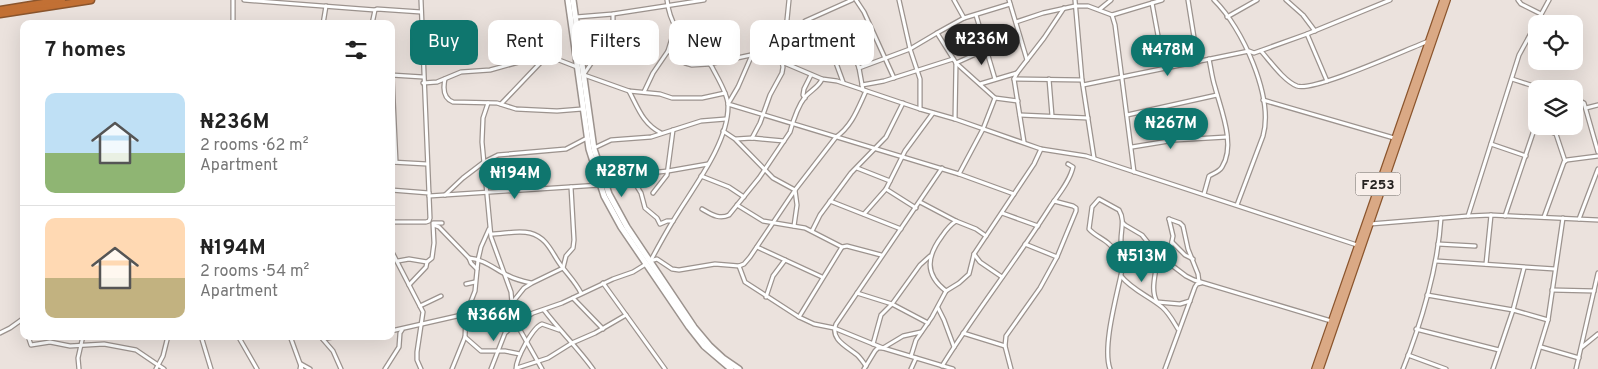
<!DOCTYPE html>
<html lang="en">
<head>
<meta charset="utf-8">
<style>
  body { margin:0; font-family:Overpass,sans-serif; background:#f2f2f2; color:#222; height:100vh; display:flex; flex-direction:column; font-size:19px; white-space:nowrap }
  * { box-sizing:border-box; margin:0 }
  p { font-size:16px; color:#767676 }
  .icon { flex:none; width:28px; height:28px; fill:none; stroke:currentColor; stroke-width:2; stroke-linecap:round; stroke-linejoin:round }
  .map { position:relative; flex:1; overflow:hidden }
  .sheet { position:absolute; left:20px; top:20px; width:375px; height:320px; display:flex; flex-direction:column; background:#fff; border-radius:10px; box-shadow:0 5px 20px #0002 }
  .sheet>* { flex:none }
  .hud { position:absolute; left:410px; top:20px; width:475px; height:45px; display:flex; gap:10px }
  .fabs { position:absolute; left:1528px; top:15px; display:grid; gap:10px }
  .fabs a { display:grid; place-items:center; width:55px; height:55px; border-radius:10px; background:#fff; box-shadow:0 5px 20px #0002; font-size:25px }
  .price { position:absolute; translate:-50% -42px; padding:0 11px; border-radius:18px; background:#0f766e; color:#fff; font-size:16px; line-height:32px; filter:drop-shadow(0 1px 2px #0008) }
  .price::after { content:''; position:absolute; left:50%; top:30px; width:15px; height:11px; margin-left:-8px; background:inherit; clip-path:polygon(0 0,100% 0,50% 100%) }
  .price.selected { background:#222; color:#fff }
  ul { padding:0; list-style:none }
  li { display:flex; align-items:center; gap:15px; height:125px; padding:0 25px }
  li+li { border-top:1px solid #e0e0e0 }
  li span { display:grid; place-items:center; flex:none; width:140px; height:100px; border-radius:10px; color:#555 }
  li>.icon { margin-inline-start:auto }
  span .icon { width:60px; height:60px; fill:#fffc; stroke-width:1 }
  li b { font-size:21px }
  h2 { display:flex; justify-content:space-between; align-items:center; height:60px; padding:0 25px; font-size:21px }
  .tag { padding:0 18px; border-radius:10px; background:#fff; box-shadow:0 5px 20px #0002; font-size:18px; line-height:45px }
  .tag.selected { background:#0f766e; color:#fff }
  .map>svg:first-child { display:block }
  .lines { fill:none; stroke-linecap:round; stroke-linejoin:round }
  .street-casing { stroke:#9c938e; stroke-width:5.5 }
  .secondary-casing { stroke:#9c938e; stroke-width:8 }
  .primary-casing { stroke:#8b552d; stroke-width:8 }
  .highway-casing { stroke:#8b552d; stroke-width:9 }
  .street { stroke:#fff; stroke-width:3 }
  .secondary { stroke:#fff; stroke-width:5 }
  .primary { stroke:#daa985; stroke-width:5.5 }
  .highway { stroke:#c27034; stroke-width:6 }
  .labels { text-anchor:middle; stroke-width:4; stroke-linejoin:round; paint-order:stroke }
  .shield { fill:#f8efea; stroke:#64605d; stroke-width:1 }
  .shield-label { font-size:14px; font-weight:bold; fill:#252220 }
</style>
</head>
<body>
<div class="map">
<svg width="1598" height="369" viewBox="0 0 1598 369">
  <rect width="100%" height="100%" fill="#ebe2dd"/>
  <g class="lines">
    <defs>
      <g id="street">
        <path d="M 233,0 L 233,24"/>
        <path d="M 244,0 L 375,10"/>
        <path d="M 789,0 L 787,20 L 784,28 L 761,34 L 738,87 L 728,104 L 959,174 L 1014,194"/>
        <path d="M 856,0 L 864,12 L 894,78"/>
        <path d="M 899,0 L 910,49 L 920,79 L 920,109"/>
        <path d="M 954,0 L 964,18"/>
        <path d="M 1009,0 L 1027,60"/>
        <path d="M 1075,0 L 1082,80 L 1094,158"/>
        <path d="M 1188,0 L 1198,62"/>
        <path d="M 1214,0 C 1242,27 1274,97 1263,136 L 1237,205"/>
        <path d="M 1286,0 L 1303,15 L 1315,31"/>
        <path d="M 1518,0 L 1521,4 L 1541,14"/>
        <path d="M 1152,3 L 1164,68"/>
        <path d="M 1010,4 L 964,18 L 937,33 L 956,63 L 995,98 L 1018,101"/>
        <path d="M 1100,9 L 1111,0"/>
        <path d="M 976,15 L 995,79"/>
        <path d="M 1112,15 L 1115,25 L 1134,172"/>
        <path d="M 576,17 L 613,14 L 704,0"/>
        <path d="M 1227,17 L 1257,0"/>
        <path d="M 1016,22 L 1043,13 L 1075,6 L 1088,6 L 1112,15 L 1162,0"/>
        <path d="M 323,24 L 326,6"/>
        <path d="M 372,24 L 375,10 L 377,9 L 421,12"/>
        <path d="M 825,33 L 843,82"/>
        <path d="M 1307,34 L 1327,81"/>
        <path d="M 807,43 L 837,27 L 841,27 L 845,29 L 859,68 L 863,90"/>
        <path d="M 668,51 L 685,63 L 692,65 L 709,64 L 751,55 L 762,57 L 782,62 L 822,79 L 837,81 L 920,109 L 955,119 L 1041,149 L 1086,156 L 1357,245"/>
        <path d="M 1261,51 C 1270,61 1284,81 1297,86 C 1314,92 1407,49 1429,41"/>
        <path d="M 956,63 L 987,49 L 1020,38"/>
        <path d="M 788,64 L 790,58 L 807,43 L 804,28 L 805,21 L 852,0"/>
        <path d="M 859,68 L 910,49 L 937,33"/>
        <path d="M 584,74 L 610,35 L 613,27 L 613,14"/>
        <path d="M 391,75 L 423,77"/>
        <path d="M 392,75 L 396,162"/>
        <path d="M 584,75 L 629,91 L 660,94 L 672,98 L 702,98 L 725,93"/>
        <path d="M 445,79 C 443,88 443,98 453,102 L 497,103 L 516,109 L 557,111 L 582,109"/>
        <path d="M 1014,79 L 1082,80"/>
        <path d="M 1049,79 L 1052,116"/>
        <path d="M 1512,79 L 1543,89"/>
        <path d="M 423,83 L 437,82 L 461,72 L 490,70 L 519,62 L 559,60 L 577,67"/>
        <path d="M 980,84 L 1017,73"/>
        <path d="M 862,85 L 884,81 L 953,59"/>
        <path d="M 1083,85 L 1249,51 L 1254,53 L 1307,34 L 1390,0"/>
        <path d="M 629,91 C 638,108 643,124 661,133"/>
        <path d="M 644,92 L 653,73 L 668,51 L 675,28"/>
        <path d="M 805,98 L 803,95 L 804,89 L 811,75"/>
        <path d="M 1574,98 L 1584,103 L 1598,152"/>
        <path d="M 1263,100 L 1394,138"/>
        <path d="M 488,103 L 483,118 L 482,142 L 491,237 L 511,292 L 512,303 L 511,314 L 542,369"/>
        <path d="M 501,104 L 542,61"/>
        <path d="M 1586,108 L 1598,105"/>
        <path d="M 1020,115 L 1088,118"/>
        <path d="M 1127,115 L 1217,95"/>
        <path d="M 955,119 L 956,63"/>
        <path d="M 1537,126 L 1556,134 L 1565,161"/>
        <path d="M 723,131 L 735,139 L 773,178 L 795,190 L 797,205 L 794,226"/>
        <path d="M 752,138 L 760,123 L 770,95 L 782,73 L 783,67 L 782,62"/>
        <path d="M 736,139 L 752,138 L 784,141"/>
        <path d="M 1024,142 L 1014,79 L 1017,73 L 1044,38 L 1064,8"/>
        <path d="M 1491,144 L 1526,156"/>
        <path d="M 1132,147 L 1175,140 L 1227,137"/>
        <path d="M 594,148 L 611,140 L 651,137 L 701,121 L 726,119"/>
        <path d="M 391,162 L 427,164"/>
        <path d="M 857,168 L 890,181"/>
        <path d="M 959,174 L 983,129 L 995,98"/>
        <path d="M 630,175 L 668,171 L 708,164"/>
        <path d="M 701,176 L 729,187 L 744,197"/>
        <path d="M 603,178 L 616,180 L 622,174 L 630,175 L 641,193 L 645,208 L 657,218 L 660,224 L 667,221 L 673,221"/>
        <path d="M 886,189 L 916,208"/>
        <path d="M 391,190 L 429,193"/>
        <path d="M 653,193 L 667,175 L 673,130"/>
        <path d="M 1204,194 L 1209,176 C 1214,173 1219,172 1222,167 C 1236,145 1221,110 1215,87 C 1212,78 1211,68 1209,59"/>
        <path d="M 445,195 L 463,178 L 484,162 L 498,155 L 566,149 L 587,138"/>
        <path d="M 429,196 L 600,185"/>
        <path d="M 830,201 L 901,229"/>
        <path d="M 920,202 L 956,221"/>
        <path d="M 737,205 L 763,221 L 805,228 L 842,247 L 847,246 L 881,255"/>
        <path d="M 702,209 C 711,214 719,220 729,215 L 759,178 L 790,132 C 793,121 798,106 805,97 C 811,90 819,87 822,79"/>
        <path d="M 1002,213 L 1038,226"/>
        <path d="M 864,214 L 886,189 L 905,151 L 933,113"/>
        <path d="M 1468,216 L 1519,55 L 1549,0"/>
        <path d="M 1505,216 L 1536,124"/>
        <path d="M 1544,217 L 1564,162 L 1567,160 L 1598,156"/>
        <path d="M 1169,219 L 1180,223 L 1183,226 L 1188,249 L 1198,274 L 1199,282"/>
        <path d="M 1169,219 L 1173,236 L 1170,251 L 1170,262"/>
        <path d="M 1579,219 L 1598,169"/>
        <path d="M 391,222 L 426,222 L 429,221 L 430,218 L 421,0"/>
        <path d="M 1123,223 L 1125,225 L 1142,235 L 1157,254 L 1186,276 L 1194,280 L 1331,321"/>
        <path d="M 1370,224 L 1468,216 L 1491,215 L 1598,220"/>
        <path d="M 434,225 L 439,227 L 469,258 L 471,263 L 477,269"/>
        <path d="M 812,231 L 820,215 L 851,173 L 886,137 L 903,103"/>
        <path d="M 491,234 C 503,234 518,230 530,233 C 549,238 552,255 563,268 C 570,277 576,283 581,293"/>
        <path d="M 1172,242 L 1185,255 L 1193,259"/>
        <path d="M 1025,244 L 1057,257"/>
        <path d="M 1438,244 L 1475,246"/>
        <path d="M 757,247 L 822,277"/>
        <path d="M 391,250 L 423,312 L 417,352 L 417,360 L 421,369"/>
        <path d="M 974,254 L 980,262 L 1002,277"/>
        <path d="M 469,258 C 483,259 495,269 507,275 C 514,279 522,281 531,283"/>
        <path d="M 651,260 C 658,247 665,234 673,221 C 692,189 729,143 728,105 C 728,94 717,77 712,67 C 694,38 672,40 667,0"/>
        <path d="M 398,261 L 409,259 L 427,262"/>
        <path d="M 650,261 L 657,259 L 672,269 L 679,270 L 715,264 L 739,266 L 744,264 L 750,257 L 795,190 L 836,137 C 852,126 858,108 866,91"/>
        <path d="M 1436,261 L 1555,269"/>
        <path d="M 1486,264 L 1491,215"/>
        <path d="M 739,266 L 745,282 L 799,317 L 814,324 L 834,328 L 883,348 L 953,369"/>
        <path d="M 1121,276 C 1132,290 1149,296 1162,307 C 1169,313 1173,321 1178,329"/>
        <path d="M 603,283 L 665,369"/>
        <path d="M 466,284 L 475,282"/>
        <path d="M 409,285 L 426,267 L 427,262 L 432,258 L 434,243 L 433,223 L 442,223"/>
        <path d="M 1552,290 L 1594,291"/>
        <path d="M 946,291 C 924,274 927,256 942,236 C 946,230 950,225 956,221 L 976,229 L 986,236"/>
        <path d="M 857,293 L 892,304 L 928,323"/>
        <path d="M 1427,295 L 1513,310 L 1548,320"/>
        <path d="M 766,297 L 773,276 L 785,260"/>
        <path d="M 573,298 L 603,329"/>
        <path d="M 1157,302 C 1149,287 1158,271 1157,254"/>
        <path d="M 1157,302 L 1180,304 L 1190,301"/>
        <path d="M 512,303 L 524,288 L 532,283 L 563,268 L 566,256 L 573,248 L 574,240 L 571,187"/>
        <path d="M 420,306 L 441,296"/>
        <path d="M 938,308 L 944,320 L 954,347"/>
        <path d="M 544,310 C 560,331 578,348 593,369"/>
        <path d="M 799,317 L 842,247"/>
        <path d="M 1416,329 L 1499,350"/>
        <path d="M 391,331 L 466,314"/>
        <path d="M 0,333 L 10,328 L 24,318"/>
        <path d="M 963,333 L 1005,346"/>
        <path d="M 28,336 L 31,345 L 50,342 L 70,346 L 104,344 L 136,350 L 164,369"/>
        <path d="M 201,336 L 211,369"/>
        <path d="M 238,336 L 257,369"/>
        <path d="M 290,336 L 302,369"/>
        <path d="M 320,336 L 333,351 L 341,369"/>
        <path d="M 465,337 L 481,351 L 505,351 L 520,354"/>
        <path d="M 323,339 L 338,336"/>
        <path d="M 873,344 L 881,315 L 892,304 L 920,265 L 930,256"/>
        <path d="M 1541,347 L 1579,358"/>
        <path d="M 1582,347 L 1598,334"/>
        <path d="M 1408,355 L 1446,369"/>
        <path d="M 911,356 L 916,340 L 932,317 L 946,291 L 959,283 L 969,274 L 974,254 L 1034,164 L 1041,149"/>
        <path d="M 866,366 C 863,362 860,357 856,354 C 846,346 830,339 836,324 L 942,168"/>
        <path d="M 942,366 C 976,311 1016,261 1050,207 C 1058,195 1070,181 1073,167 L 1068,164"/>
        <path d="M 517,368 L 548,358 L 572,343 L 595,333 L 626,315"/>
        <path d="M 79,369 L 78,358 L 83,336"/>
        <path d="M 156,369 L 163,356 L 168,336"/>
        <path d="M 300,369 L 301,364 L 310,369"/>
        <path d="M 385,369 L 399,347 L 400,333 L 402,330"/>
        <path d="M 452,369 L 465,337 L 466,314 L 475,291 L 478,260 L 481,247 L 489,229"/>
        <path d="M 491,369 L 505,333 L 516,324 L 533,313 L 562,303 L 613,279 L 633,272 L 646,264"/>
        <path d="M 516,369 C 516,359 532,328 542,324 L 559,330"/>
        <path d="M 864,369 L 875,351 L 878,348 L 883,348 L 903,336 L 921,332"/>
        <path d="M 911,369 L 916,358"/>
        <path d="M 1011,369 L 1005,346 L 1006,336 L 1040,288 L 1057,257 L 1076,211 L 1076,208 L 1073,206 L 1054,201"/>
        <path d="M 1110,369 C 1102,347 1117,295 1122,270 C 1124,260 1121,250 1121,240 C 1121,229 1125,220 1119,210 L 1099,199 L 1092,207 L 1089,229 C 1095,236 1103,238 1109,244 C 1115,249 1116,254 1123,259"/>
        <path d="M 1165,369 L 1195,287 L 1197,284 L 1201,283"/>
        <path d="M 1403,369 C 1421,324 1438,267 1441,218"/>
        <path d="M 1493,369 L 1513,310 L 1524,268"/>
        <path d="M 1533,369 L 1548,320 L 1563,218"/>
        <path d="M 1576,369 L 1598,273"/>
      </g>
      <g id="secondary">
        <path d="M 568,0 L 589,149 L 604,196 L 621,227 L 689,327 L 704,346 L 731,369"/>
        <path d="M 573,0 L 594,149 L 609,194 L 627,227 L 694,327 L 710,346 L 723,358 L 739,369"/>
      </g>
      <g id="primary">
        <path d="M 1315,369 L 1443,0"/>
        <path d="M 1320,369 L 1447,0"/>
      </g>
      <g id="highway">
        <path d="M 0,10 L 62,0"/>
        <path d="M 0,14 L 91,0"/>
      </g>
    </defs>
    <use href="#street" class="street-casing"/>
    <use href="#secondary" class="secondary-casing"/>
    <use href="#primary" class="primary-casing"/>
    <use href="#highway" class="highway-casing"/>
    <use href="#street" class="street"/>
    <use href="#secondary" class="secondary"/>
    <use href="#primary" class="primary"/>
    <use href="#highway" class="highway"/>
  </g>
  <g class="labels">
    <rect class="shield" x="1355.5" y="172.5" width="45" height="23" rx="4"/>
    <g class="shield-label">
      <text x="1378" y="189">F253</text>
    </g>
  </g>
</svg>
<div class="fabs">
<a><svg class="icon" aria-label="locate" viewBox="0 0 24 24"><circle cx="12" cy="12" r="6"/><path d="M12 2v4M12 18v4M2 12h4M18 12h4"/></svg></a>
<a><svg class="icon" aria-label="layers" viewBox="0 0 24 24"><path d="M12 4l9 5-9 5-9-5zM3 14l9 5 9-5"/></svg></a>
</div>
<b class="price selected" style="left:982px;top:66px">₦236M</b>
<b class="price" style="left:1168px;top:77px">₦478M</b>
<b class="price" style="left:1171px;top:150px">₦267M</b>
<b class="price" style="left:622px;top:198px">₦287M</b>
<b class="price" style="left:515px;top:200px">₦194M</b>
<b class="price" style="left:1142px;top:283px">₦513M</b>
<b class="price" style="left:494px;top:342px">₦366M</b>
<div class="hud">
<a class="tag selected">Buy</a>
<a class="tag">Rent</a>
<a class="tag">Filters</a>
<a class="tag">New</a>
<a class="tag">Apartment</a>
</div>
<section class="sheet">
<h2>7 homes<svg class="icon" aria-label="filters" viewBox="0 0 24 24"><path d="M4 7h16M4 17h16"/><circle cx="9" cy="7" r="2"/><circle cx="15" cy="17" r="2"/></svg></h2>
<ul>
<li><span style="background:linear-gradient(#bfe0f5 60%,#8fb573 0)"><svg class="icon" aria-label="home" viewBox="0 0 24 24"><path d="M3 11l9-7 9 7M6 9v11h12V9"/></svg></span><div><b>₦236M</b><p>2 rooms · 62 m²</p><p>Apartment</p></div></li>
<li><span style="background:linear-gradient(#ffd9b3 60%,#c2b280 0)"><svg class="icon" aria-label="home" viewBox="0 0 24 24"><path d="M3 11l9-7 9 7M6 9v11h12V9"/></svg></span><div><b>₦194M</b><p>2 rooms · 54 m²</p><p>Apartment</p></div></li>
</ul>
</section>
</div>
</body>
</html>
